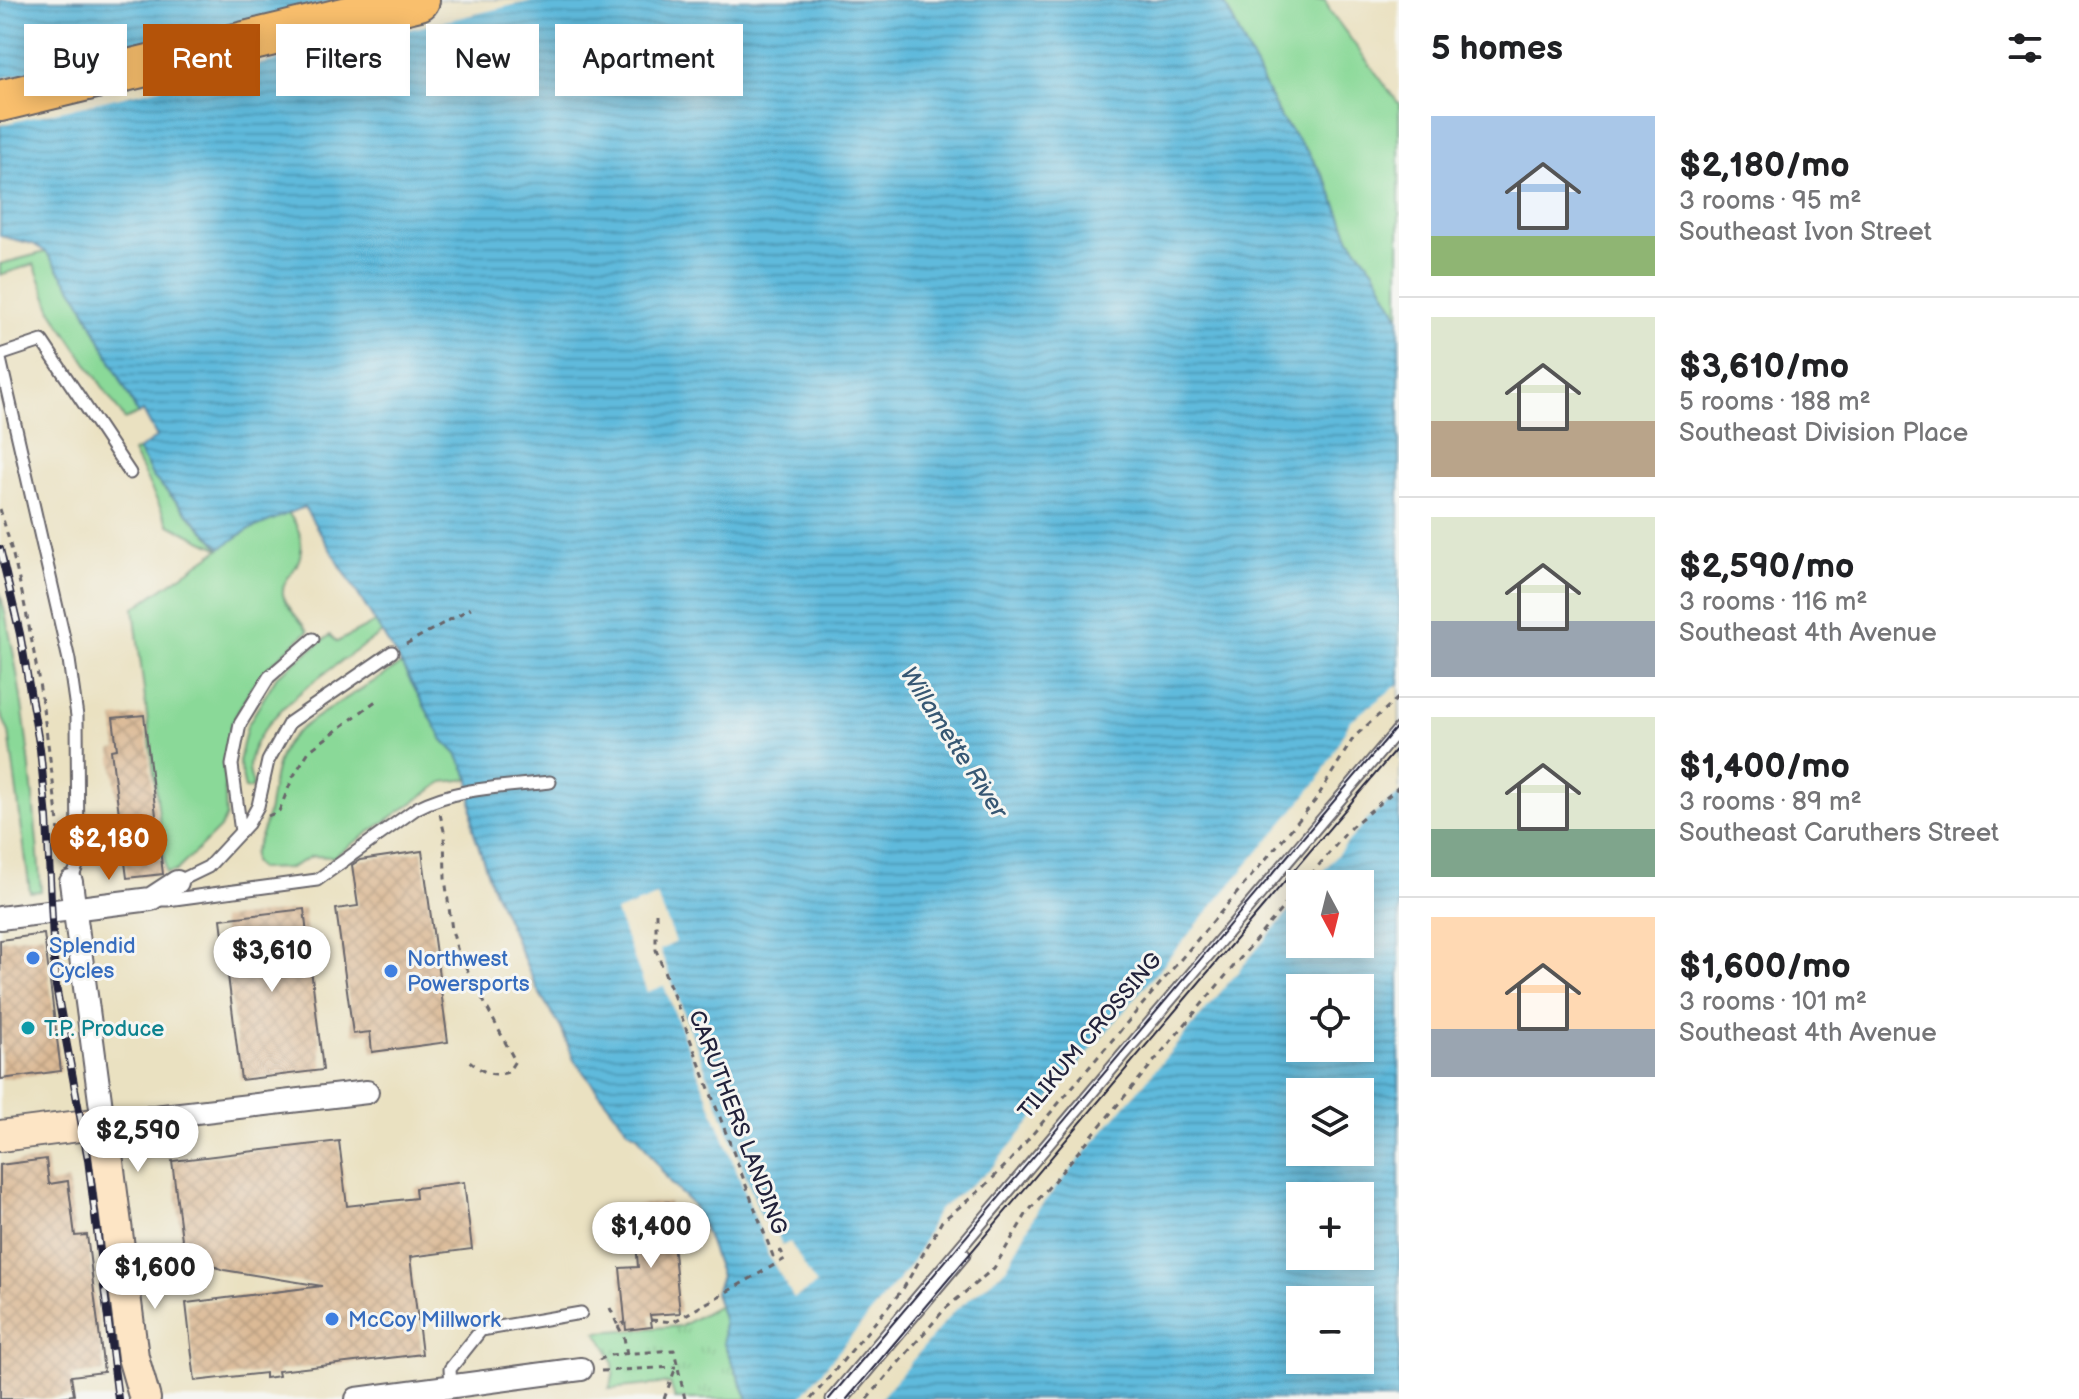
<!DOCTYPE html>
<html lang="en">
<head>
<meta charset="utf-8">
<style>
  body { margin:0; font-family:"Balsamiq Sans",sans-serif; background:#f6f6f6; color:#202124; height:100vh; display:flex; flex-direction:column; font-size:30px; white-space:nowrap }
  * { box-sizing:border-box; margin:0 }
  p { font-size:26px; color:#757577 }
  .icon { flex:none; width:44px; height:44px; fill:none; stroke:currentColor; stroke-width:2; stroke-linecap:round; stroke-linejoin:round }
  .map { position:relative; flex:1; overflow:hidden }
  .details { display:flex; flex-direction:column; background:#fff; width:680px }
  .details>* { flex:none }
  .banner { position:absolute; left:24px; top:24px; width:760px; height:72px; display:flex; gap:16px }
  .needle { width:52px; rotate:173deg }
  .controls { position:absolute; left:1286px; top:870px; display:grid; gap:16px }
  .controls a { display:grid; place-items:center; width:88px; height:88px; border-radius:0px; background:#fff; box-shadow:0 4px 20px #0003; font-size:40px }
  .price { position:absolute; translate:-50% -68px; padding:0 18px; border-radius:28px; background:#fff; color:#222; font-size:26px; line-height:52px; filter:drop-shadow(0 2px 4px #0008) }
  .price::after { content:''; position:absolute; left:50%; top:48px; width:24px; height:18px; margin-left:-12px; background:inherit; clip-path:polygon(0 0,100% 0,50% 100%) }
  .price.on { background:#b45309; color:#fff }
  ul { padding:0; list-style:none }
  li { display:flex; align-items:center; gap:24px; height:200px; padding:0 32px }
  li+li { border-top:2px solid #e0e0e0 }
  li span { display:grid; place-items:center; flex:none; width:224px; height:160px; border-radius:0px; color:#555 }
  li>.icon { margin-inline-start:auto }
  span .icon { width:96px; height:96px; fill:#fffc; stroke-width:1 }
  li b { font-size:34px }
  h2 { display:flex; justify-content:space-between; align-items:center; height:96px; padding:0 32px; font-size:34px }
  .pill { padding:0 28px; border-radius:0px; background:#fff; box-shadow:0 4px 20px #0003; font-size:28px; line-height:72px }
  .pill.on { background:#b45309; color:#fff }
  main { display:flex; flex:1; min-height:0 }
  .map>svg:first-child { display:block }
  .grass { fill:#8ad998; stroke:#567e6a; stroke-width:2 }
  .park { fill:url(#park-tufts); stroke:#567e6a; stroke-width:2 }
  .water { fill:url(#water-rules); stroke:#406e8c; stroke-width:2; fill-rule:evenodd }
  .pier { fill:#eae1c1 }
  .building { fill:url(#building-cross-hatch) }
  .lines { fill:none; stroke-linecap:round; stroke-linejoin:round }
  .lane-casing { stroke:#68656a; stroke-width:15 }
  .street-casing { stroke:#68656a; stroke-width:26 }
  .secondary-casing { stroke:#68656a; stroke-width:34 }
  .highway-casing { stroke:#68656a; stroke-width:44 }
  .path { stroke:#68656a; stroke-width:3; stroke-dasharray:6 6; stroke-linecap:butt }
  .lane { stroke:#fff; stroke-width:11 }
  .street { stroke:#fff; stroke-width:22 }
  .secondary { stroke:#fde5c5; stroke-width:30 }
  .highway { stroke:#f9bf6d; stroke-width:40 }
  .tram { stroke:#22223b; stroke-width:2 }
  .rail-casing { stroke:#22223b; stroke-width:8 }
  .rail { stroke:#f6f6f2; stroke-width:5; stroke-dasharray:15; stroke-linecap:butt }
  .shop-dot { fill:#3f7fe0; stroke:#f6f6f2; stroke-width:3 }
  .culture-dot { fill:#0f9aa8; stroke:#f6f6f2; stroke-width:3 }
  .labels { text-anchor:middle; stroke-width:6; stroke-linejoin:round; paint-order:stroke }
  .shop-label { font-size:22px; fill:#366cbe; stroke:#f6f6f2; text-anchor:start }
  .culture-label { font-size:22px; fill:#0d838f; stroke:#f6f6f2; text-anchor:start }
  .street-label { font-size:22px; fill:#22223b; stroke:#f6f6f2 }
  .water-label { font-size:24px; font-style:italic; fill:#375773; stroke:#f6f6f2 }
</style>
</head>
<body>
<main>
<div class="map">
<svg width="1399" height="1399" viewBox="0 0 1399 1399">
  <defs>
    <pattern id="park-tufts" width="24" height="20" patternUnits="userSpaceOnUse" patternTransform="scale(2)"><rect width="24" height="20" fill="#8ad998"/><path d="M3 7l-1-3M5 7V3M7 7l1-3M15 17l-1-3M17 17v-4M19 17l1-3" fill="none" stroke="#77ba84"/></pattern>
    <pattern id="water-rules" width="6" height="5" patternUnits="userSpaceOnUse" patternTransform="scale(2)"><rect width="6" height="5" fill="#5fbadc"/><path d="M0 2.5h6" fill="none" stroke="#4e97b4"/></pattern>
    <pattern id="building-cross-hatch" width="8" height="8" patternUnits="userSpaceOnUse" patternTransform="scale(2)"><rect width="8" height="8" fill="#dbba96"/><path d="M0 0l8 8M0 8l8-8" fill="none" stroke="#bca082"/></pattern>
  </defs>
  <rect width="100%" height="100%" fill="#f6f6f2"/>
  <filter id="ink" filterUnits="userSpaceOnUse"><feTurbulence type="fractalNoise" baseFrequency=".0125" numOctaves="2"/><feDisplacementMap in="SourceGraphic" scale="16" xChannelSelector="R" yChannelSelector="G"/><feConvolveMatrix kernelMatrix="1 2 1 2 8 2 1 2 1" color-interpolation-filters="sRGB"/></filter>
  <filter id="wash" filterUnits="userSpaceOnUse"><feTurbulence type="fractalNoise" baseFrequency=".006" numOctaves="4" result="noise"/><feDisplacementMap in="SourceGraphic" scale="32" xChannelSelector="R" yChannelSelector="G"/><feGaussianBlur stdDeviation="1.8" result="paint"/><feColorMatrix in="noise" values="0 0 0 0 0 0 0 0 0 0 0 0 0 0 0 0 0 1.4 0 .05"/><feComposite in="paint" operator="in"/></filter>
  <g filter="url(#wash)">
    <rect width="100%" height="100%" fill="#eae1c1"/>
    <g class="grass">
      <path d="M 1223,0 L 1325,0 L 1330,11 L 1399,104 L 1399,317 L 1374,270 L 1350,239 L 1328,184 L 1310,155 L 1280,117 Z"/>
      <path d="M 46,252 L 80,300 L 138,414 L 125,420 L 53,313 L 34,264 L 0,275 L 0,264 Z"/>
      <path d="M 138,450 L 153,477 L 220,548 L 248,530 L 288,513 C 302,529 307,552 293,571 C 288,578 282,584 283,594 C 285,606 301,621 308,631 L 266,669 L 250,689 L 231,725 L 224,770 L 226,817 L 220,828 L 176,871 L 166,873 L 134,608 L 220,549 L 169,525 L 133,452 Z"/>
      <path d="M 0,592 C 25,690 33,790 41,891 L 30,892 L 9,732 L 0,712 Z"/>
      <path d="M 375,622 L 382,633 C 344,660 249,717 249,768 C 249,773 252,780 253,786 L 250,789 L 245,789 L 239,762 L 247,726 L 277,676 L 330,635 L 337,642 Z"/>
      <path d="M 401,664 L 443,740 L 457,754 L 470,779 L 443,782 L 333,857 L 312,856 L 290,868 L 259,869 L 253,862 L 253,854 C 260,837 268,819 270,801 C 273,782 275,765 284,747 C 298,721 373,685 401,664 Z"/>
    </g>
    <path class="park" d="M 719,1305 L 723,1319 L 724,1344 L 748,1399 L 675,1399 L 670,1383 L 609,1389 C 620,1367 610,1350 596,1332 L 681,1326 Z"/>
    <path class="water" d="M 0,0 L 1223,0 L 1280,117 L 1310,155 L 1328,184 L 1350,239 L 1374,270 L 1399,317 L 1399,1399 L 748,1399 L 724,1344 L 723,1319 L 715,1292 L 721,1276 L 704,1228 L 692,1204 L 672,1185 L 637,1135 L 628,1130 L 574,1060 L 561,1028 L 537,989 L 491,884 L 473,829 L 470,779 L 457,754 L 443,740 L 401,664 L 304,507 L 248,530 L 221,548 L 153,477 L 138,450 L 157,437 L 143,411 L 138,414 L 80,300 L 46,252 L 33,244 L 0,236 ZM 1300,884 L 1360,884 L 1360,944 L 1300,944 ZM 1300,988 L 1360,988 L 1360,1048 L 1300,1048 ZM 1300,1092 L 1360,1092 L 1360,1152 L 1300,1152 ZM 1300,1196 L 1360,1196 L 1360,1256 L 1300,1256 ZM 1300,1300 L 1360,1300 L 1360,1360 L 1300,1360 Z"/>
    <g class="pier">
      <path d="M 343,0 L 535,0 L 0,125 L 0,79 Z"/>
      <path d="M 1399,684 L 1399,794 L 1366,821 L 1312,884 L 1300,884 L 1300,898 L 1038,1209 L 1006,1269 L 953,1312 L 880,1399 L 799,1399 L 905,1272 L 919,1251 L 937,1211 L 990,1170 L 1318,781 L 1350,721 Z"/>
      <path d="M 657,896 L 676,942 L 660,950 L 763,1222 L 772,1219 L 782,1246 L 790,1242 L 816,1285 L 794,1298 L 768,1255 L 766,1246 L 664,986 L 647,992 L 616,912 Z"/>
    </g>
    <g id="blocks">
      <g class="building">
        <path d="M 144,715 L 163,874 L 127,878 L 111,750 L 117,749 L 113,718 Z"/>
        <path d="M 422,851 L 448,1042 L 372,1052 L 370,1032 L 353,1034 L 336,909 L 358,906 L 352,865 L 360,860 Z"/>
        <path d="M 304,909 L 323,1070 L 241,1080 L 221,919 Z"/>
        <path d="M 44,934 L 61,1071 L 1,1079 L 0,940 Z"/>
        <path d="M 339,1141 L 347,1206 L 416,1198 L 415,1188 L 464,1182 L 472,1249 L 410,1257 L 422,1354 L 278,1371 L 279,1376 L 265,1378 L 265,1373 L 195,1381 L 186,1303 L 322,1286 L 224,1270 L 184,1255 L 172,1161 Z"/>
        <path d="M 46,1159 L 49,1184 L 68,1181 L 75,1236 L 87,1235 L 104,1372 L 71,1376 L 74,1395 L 44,1399 L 0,1399 L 0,1165 Z"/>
        <path d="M 669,1202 L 680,1313 L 650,1315 L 652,1327 L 626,1330 L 620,1268 L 638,1267 L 636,1242 L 641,1242 L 637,1205 Z"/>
      </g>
    </g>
  </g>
  <g filter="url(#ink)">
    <use href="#blocks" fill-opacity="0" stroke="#68656a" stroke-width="2"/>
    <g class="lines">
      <defs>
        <g id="lane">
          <path d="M 0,355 L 42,341 L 130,473"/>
          <path d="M 0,359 L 69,660 L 77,716 L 78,863 L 71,882"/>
          <path d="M 241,832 L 232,765 L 240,724 L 269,677 L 313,639"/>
          <path d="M 177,882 L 208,867 L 248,824 L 258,806 L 268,761 L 289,723 L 392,652"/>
          <path d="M 155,900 L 167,900 L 317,880 L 417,808 C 458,787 505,787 550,782"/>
          <path d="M 451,1386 L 450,1369 L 481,1330 L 581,1313"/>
          <path d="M 832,1399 L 1399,729"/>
          <path d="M 843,1399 L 964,1255"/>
        </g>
        <g id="street">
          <path d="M 71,882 L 103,1123 L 367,1092"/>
          <path d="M 0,918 L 151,899 L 177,882"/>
          <path d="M 357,1399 L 581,1369"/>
        </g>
        <path id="secondary" d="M 0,1136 L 103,1123 L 133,1357 L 145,1399"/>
        <path id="highway" d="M 0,101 L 419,0"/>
      </defs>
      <use href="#lane" class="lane-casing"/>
      <use href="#street" class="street-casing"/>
      <use href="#secondary" class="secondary-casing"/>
      <use href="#highway" class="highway-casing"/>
      <g class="path">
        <path d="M 0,509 C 35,624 48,739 62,857"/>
        <path d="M 406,644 L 471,608"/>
        <path d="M 440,814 L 444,831 L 445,878 L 452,930 L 458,952 L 515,1061 L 508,1072 C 490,1078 480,1070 467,1059"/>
        <path d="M 268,816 L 279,811 L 293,777 L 309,751 L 377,700"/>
        <path d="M 1303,884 L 1351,827 L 1399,787"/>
        <path d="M 610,1308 L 618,1326 L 626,1322"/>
        <path d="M 651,1320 L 673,1322 L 785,1259 L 781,1251 L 773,1256 L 656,950 L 656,913"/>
        <path d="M 618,1326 L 624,1337 L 627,1355"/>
        <path d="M 599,1360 L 609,1355 L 674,1350 L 685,1399"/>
        <path d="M 601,1371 L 676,1367"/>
        <path d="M 664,1399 L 676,1367"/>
        <path d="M 811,1399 L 903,1289 L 942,1221 L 983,1188 L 1008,1163 L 1315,801 L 1354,737 L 1399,697"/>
        <path d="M 867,1399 L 945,1309 L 994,1268 L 1027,1213 L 1300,887"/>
      </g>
      <use href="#lane" class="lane"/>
      <use href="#street" class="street"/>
      <use href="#secondary" class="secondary"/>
      <use href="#highway" class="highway"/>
      <g class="tram">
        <path d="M 829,1399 L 1399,724"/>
        <path d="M 847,1399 L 1399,746"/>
      </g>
      <defs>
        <path id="rail" d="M 0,549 L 20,634 L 40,749 L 47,819 L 55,981 L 88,1159 L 118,1399"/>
      </defs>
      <use href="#rail" class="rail-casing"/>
      <use href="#rail" class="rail"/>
    </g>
  </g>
  <g class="shop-dot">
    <circle cx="33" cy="958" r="8"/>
    <circle cx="391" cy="971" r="8"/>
    <circle cx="332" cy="1319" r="8"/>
  </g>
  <circle class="culture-dot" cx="28" cy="1028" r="8"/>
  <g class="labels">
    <g class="shop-label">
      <text x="49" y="953">Splendid<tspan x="49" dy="25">Cycles</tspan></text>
      <text x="407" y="966">Northwest<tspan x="407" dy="25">Powersports</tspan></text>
      <text x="348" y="1327">McCoy Millwork</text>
    </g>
    <g class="culture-label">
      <text x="44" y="1036">T.P. Produce</text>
    </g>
    <g class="street-label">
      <text transform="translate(1089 1035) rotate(-50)" y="8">TILIKUM CROSSING</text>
      <text transform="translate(739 1122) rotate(69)" y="8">CARUTHERS LANDING</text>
    </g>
    <g class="water-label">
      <text transform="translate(954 742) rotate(57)" y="8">Willamette River</text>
    </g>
  </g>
</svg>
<div class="controls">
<a><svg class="needle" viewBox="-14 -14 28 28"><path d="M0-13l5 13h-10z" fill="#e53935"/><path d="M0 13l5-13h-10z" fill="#757577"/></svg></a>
<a><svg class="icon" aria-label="locate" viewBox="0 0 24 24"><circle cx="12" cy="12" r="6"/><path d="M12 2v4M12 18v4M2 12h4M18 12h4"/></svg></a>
<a><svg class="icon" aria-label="layers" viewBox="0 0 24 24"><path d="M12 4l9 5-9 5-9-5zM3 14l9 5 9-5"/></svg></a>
<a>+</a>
<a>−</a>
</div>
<b class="price on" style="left:109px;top:882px">$2,180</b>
<b class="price" style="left:272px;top:994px">$3,610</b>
<b class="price" style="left:138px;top:1174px">$2,590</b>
<b class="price" style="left:651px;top:1270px">$1,400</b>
<b class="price" style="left:155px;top:1311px">$1,600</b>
<div class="banner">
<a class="pill">Buy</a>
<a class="pill on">Rent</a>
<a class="pill">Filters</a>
<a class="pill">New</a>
<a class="pill">Apartment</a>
</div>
</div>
<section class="details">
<h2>5 homes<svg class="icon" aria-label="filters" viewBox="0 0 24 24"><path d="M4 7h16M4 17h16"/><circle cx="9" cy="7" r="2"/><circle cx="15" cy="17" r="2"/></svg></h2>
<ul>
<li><span style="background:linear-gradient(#a9c7e8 75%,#8fb573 0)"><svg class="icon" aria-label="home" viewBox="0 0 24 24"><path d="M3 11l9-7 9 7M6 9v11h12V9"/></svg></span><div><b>$2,180/mo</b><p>3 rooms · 95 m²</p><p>Southeast Ivon Street</p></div></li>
<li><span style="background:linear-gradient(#dfe7d0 65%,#b9a48a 0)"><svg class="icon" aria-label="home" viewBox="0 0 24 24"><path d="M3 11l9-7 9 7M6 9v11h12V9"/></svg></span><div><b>$3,610/mo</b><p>5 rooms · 188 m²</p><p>Southeast Division Place</p></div></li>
<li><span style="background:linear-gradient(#dfe7d0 65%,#9aa5b1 0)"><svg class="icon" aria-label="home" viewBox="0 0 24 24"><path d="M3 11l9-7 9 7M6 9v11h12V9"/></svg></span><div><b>$2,590/mo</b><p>3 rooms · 116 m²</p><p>Southeast 4th Avenue</p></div></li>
<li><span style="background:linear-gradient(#dfe7d0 70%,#7fa58c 0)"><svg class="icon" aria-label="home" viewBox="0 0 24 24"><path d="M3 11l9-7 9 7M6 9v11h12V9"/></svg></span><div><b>$1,400/mo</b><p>3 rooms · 89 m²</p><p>Southeast Caruthers Street</p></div></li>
<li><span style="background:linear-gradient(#ffd9b3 70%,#9aa5b1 0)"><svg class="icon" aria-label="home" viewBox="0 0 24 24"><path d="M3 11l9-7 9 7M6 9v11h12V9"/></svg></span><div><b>$1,600/mo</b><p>3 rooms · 101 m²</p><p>Southeast 4th Avenue</p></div></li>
</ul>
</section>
</main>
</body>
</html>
